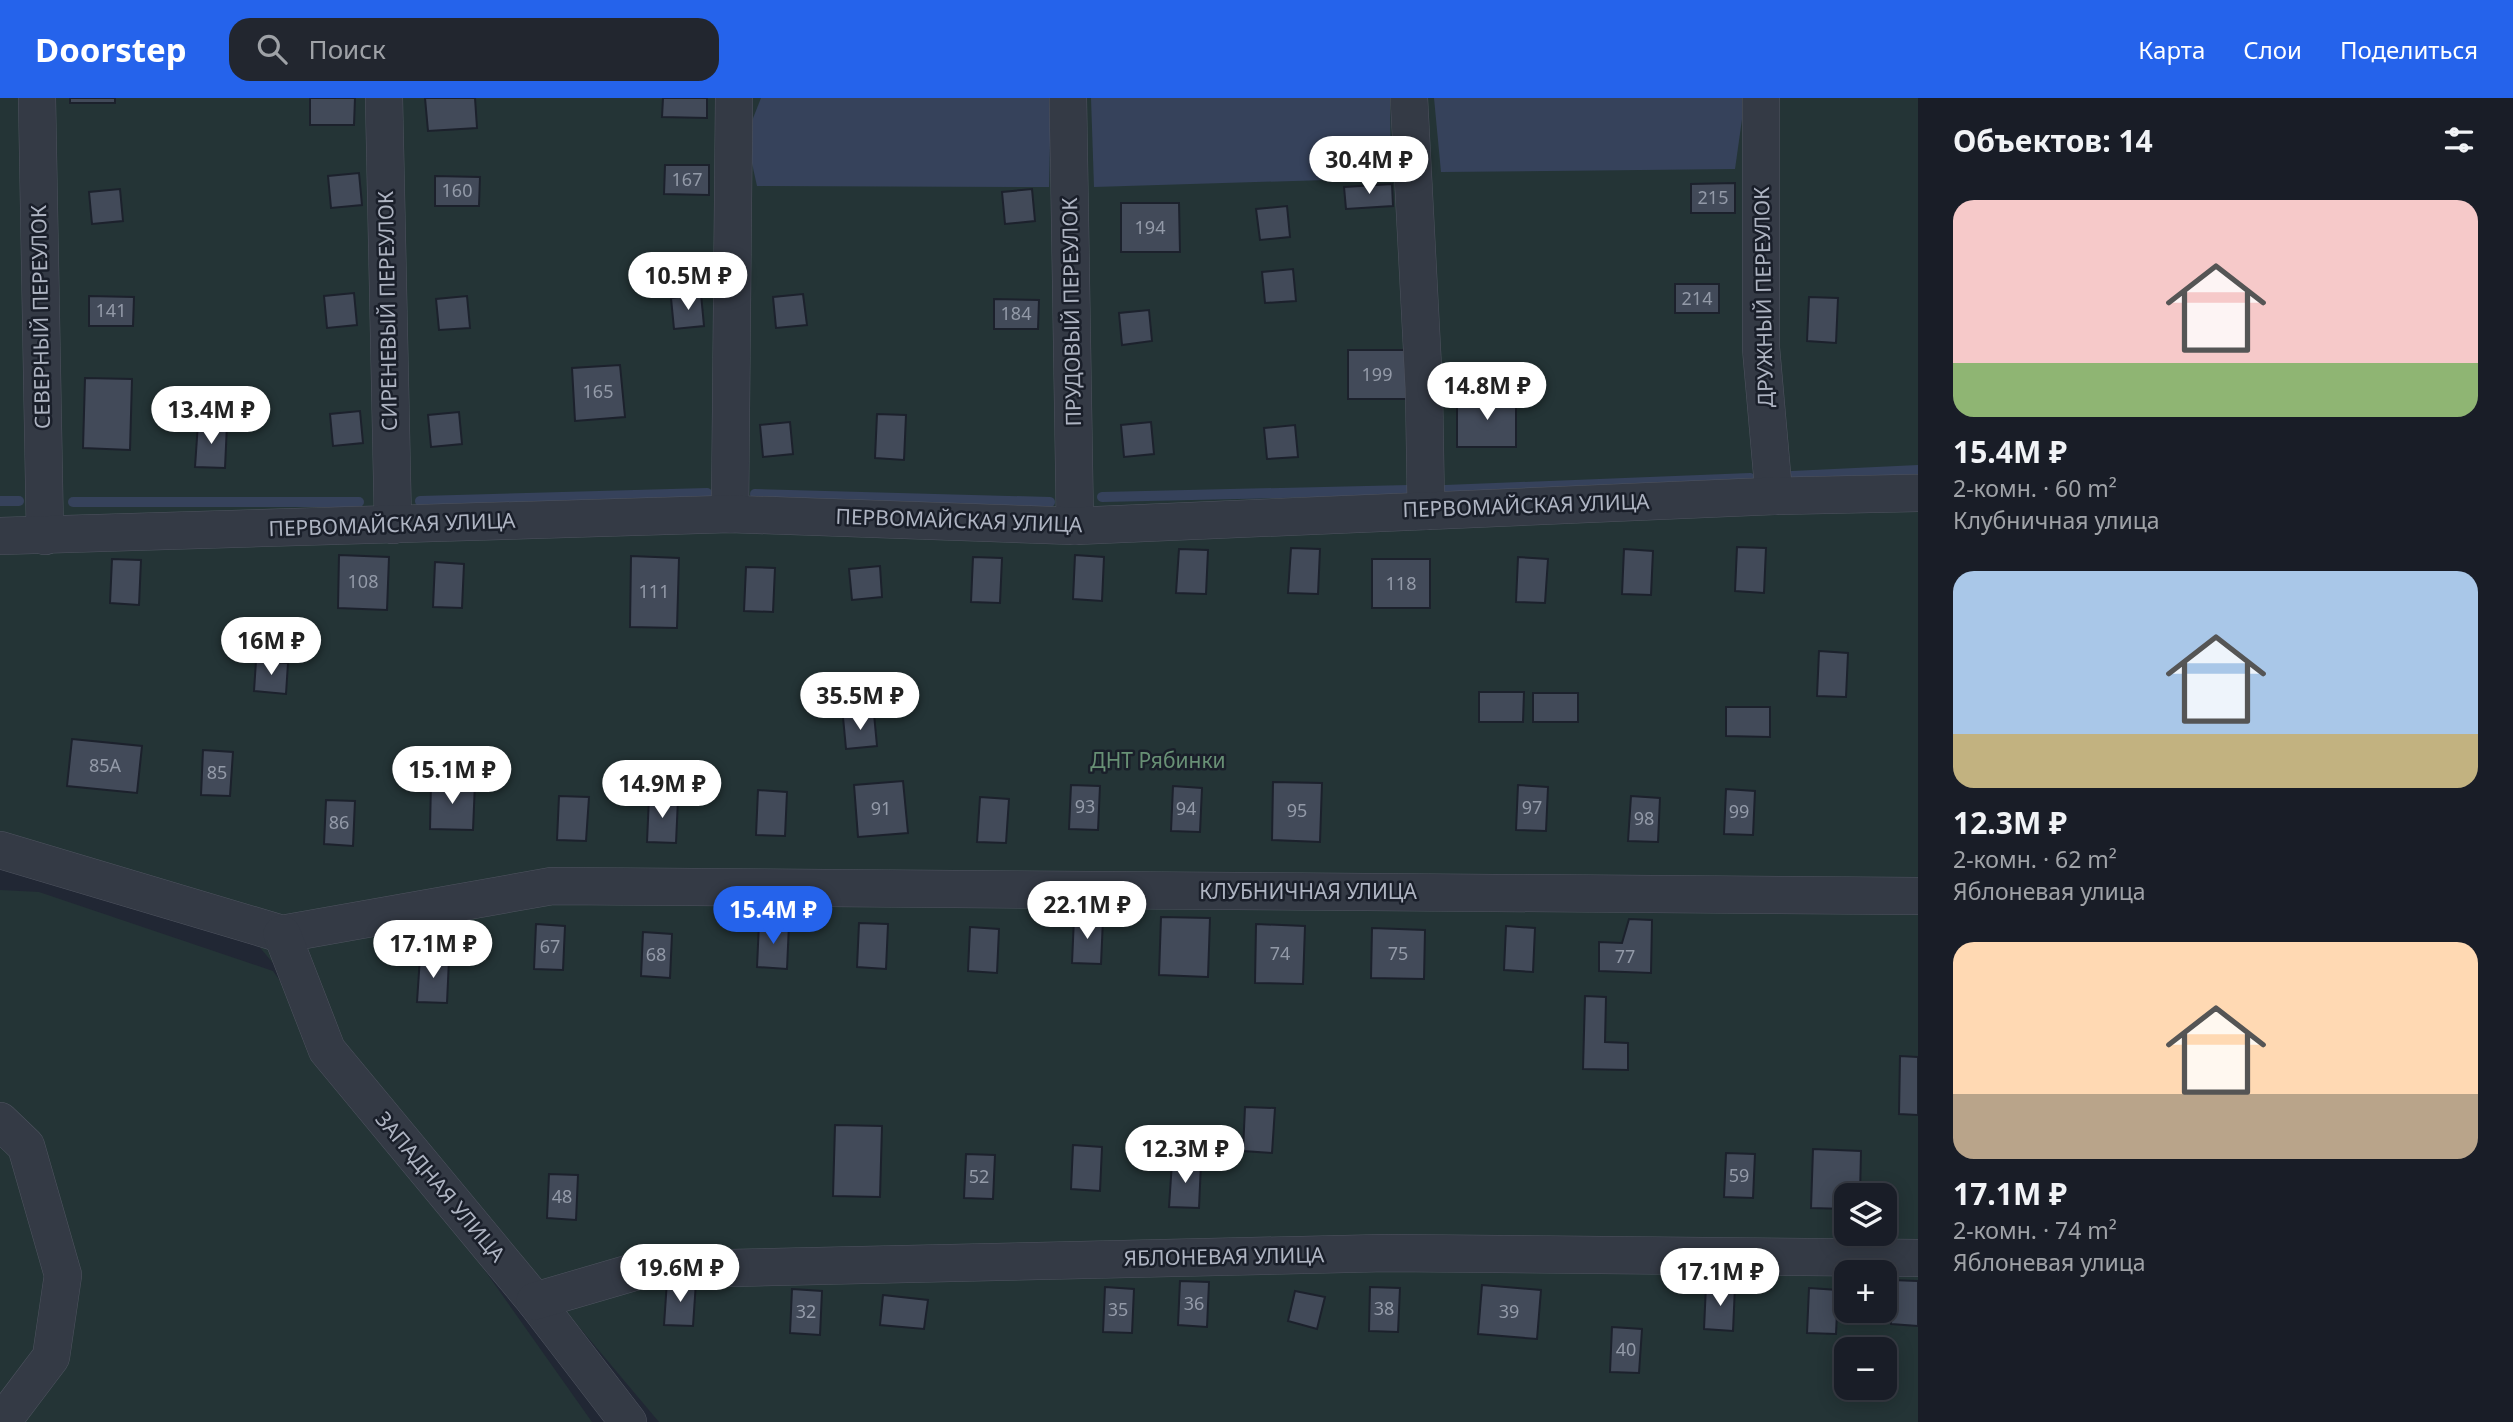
<!DOCTYPE html>
<html lang="ru">
<head>
<meta charset="utf-8">
<style>
  body { margin:0; font-family:"Noto Sans",sans-serif; background:#22262f; color:#f1f3f6; height:100vh; display:flex; flex-direction:column; font-size:26px; white-space:nowrap }
  * { box-sizing:border-box; margin:0 }
  p { font-size:23px; color:#9fa2a7 }
  .icon { flex:none; width:38px; height:38px; fill:none; stroke:currentColor; stroke-width:2; stroke-linecap:round; stroke-linejoin:round }
  .map { position:relative; flex:1; overflow:hidden }
  .sheet { display:flex; flex-direction:column; background:#191d27; width:595px }
  .sheet>* { flex:none }
  .tools { position:absolute; left:1834px; top:1085px; display:grid; gap:14px }
  .tools a { display:grid; place-items:center; width:63px; height:63px; border-radius:14px; background:#191d27; box-shadow:0 4px 18px #0003,0 0 0 2px #373b44; font-size:35px }
  .price { position:absolute; translate:-50% -60px; padding:0 16px; border-radius:24px; background:#fff; color:#222; font-size:23px; line-height:46px; filter:drop-shadow(0 2px 4px #0008) }
  .price::after { content:''; position:absolute; left:50%; top:42px; width:21px; height:16px; margin-left:-10px; background:inherit; clip-path:polygon(0 0,100% 0,50% 100%) }
  .price.active { background:#2563eb; color:#fff }
  ul { padding:0; list-style:none }
  li { display:grid; align-content:center; gap:14px; height:371px; padding:0 35px }
  li span { display:grid; place-items:center; height:217px; border-radius:21px; color:#555 }
  li>.icon { margin-inline-start:auto }
  span .icon { width:126px; height:126px; fill:#fffc; stroke-width:1 }
  li b { font-size:30px }
  h2 { display:flex; justify-content:space-between; align-items:center; height:84px; padding:0 35px; font-size:30px }
  header { display:flex; align-items:center; gap:42px; box-sizing:border-box; height:98px; padding:0 35px; background:#2563eb; color:#fff }
  header strong { font-size:33px }
  nav { display:flex; gap:38px; margin-inline-start:auto; font-size:24px }
  .search { width:490px; height:63px; background:#22262f; display:flex; align-items:center; gap:18px; box-sizing:border-box; padding:0 24px; border-radius:21px; color:#9fa2a7; font-size:26px }
  main { display:flex; flex:1; min-height:0 }
  .map>svg:first-child { display:block }
  .green { fill:#243436; fill-rule:evenodd }
  .water { fill:#36425b }
  .lines { fill:none; stroke-linecap:round; stroke-linejoin:round }
  .stream { stroke:#36425b; stroke-width:10 }
  .building { fill:#424a59; stroke:#1c212c; stroke-width:2 }
  .street-casing { stroke:#4f5460; stroke-width:38 }
  .street { stroke:#343a45; stroke-width:37 }
  .labels { text-anchor:middle; stroke-width:5; stroke-linejoin:round; paint-order:stroke }
  .number-label { font-size:18px; fill:#939aa8 }
  .street-label { font-size:21px; fill:#aeb4c2; stroke:#1a1f2a }
  .park-label { font-size:21px; fill:#689075; stroke:#1a1f2a }
</style>
</head>
<body>
<header>
<strong>Doorstep</strong>
<div class="search"><svg class="icon" aria-label="search" viewBox="0 0 24 24"><circle cx="10" cy="10" r="6"/><path d="M15 15l6 6"/></svg>Поиск</div>
<nav><a>Карта</a><a>Слои</a><a>Поделиться</a></nav>
</header>
<main>
<div class="map">
<svg width="1918" height="1324" viewBox="0 0 1918 1324">
  <rect width="100%" height="100%" fill="#212734"/>
  <g class="green">
    <path d="M 0,0 L 1918,0 L 1918,1324 L 659,1324 L 251,839 L 0,766 ZM 1846,1097 L 1885,1097 L 1885,1136 L 1846,1136 ZM 1846,1174 L 1885,1174 L 1885,1213 L 1846,1213 ZM 1846,1251 L 1885,1251 L 1885,1290 L 1846,1290 Z"/>
    <path d="M 0,792 L 39,794 L 273,873 L 592,1324 L 0,1324 Z"/>
  </g>
  <g class="water">
    <path d="M 761,0 L 1051,0 L 1049,89 L 757,88 L 746,38 Z"/>
    <path d="M 1091,0 L 1390,0 L 1391,80 L 1094,89 Z"/>
    <path d="M 1434,0 L 1745,0 L 1735,71 L 1441,74 Z"/>
  </g>
  <g class="lines">
    <g class="stream">
      <path d="M 1792,378 L 1918,372"/>
      <path d="M 1445,392 L 1750,380"/>
      <path d="M 755,396 L 1050,404"/>
      <path d="M 1102,399 L 1409,392"/>
      <path d="M 0,403 L 19,403"/>
      <path d="M 420,403 L 707,395"/>
      <path d="M 73,404 L 359,404"/>
    </g>
  </g>
  <g class="building">
    <rect x="70" y="0" width="45" height="5"/>
    <path d="M 310,0 L 355,0 L 354,27 L 310,27 Z"/>
    <path d="M 425,0 L 475,0 L 477,30 L 428,33 Z"/>
    <path d="M 663,0 L 707,0 L 707,20 L 662,19 Z"/>
    <path d="M 665,67 L 709,67 L 709,97 L 664,96 Z"/>
    <path d="M 359,75 L 362,107 L 331,110 L 328,78 Z"/>
    <path d="M 435,78 L 480,79 L 479,108 L 435,108 Z"/>
    <path d="M 1735,85 L 1735,115 L 1691,115 L 1691,86 Z"/>
    <path d="M 1392,86 L 1393,108 L 1346,111 L 1344,89 Z"/>
    <path d="M 120,91 L 123,123 L 92,126 L 89,94 Z"/>
    <path d="M 1032,91 L 1035,123 L 1005,126 L 1002,94 Z"/>
    <path d="M 1121,105 L 1179,105 L 1180,154 L 1121,154 Z"/>
    <path d="M 1287,108 L 1290,139 L 1260,142 L 1256,111 Z"/>
    <path d="M 1293,171 L 1296,203 L 1265,205 L 1262,174 Z"/>
    <rect x="1675" y="186" width="44" height="29"/>
    <path d="M 354,195 L 357,227 L 327,230 L 324,198 Z"/>
    <path d="M 701,196 L 704,228 L 674,231 L 671,200 Z"/>
    <path d="M 803,196 L 807,227 L 776,230 L 773,199 Z"/>
    <path d="M 89,198 L 134,199 L 133,228 L 89,228 Z"/>
    <path d="M 467,198 L 470,230 L 439,232 L 436,201 Z"/>
    <path d="M 1809,199 L 1838,200 L 1836,245 L 1807,243 Z"/>
    <path d="M 994,201 L 1039,202 L 1038,231 L 994,231 Z"/>
    <path d="M 1149,212 L 1152,243 L 1122,247 L 1119,215 Z"/>
    <path d="M 1348,252 L 1406,252 L 1407,301 L 1348,301 Z"/>
    <path d="M 620,267 L 625,319 L 575,323 L 572,270 Z"/>
    <path d="M 85,280 L 132,281 L 130,352 L 83,350 Z"/>
    <rect x="1457" y="300" width="59" height="49"/>
    <path d="M 360,313 L 363,345 L 333,348 L 330,316 Z"/>
    <path d="M 459,314 L 462,346 L 431,349 L 428,317 Z"/>
    <path d="M 877,316 L 906,317 L 904,362 L 875,360 Z"/>
    <path d="M 790,324 L 793,356 L 763,359 L 760,327 Z"/>
    <path d="M 1151,324 L 1154,356 L 1124,359 L 1121,327 Z"/>
    <path d="M 198,325 L 227,326 L 225,370 L 195,369 Z"/>
    <path d="M 1295,327 L 1298,359 L 1267,361 L 1264,330 Z"/>
    <path d="M 1737,449 L 1766,450 L 1764,495 L 1735,493 Z"/>
    <path d="M 1291,450 L 1320,451 L 1318,496 L 1288,495 Z"/>
    <path d="M 1179,451 L 1208,452 L 1206,496 L 1176,495 Z"/>
    <path d="M 1624,451 L 1653,453 L 1651,497 L 1622,496 Z"/>
    <path d="M 339,457 L 389,459 L 387,512 L 338,510 Z"/>
    <path d="M 1075,457 L 1104,459 L 1102,503 L 1073,501 Z"/>
    <path d="M 631,458 L 679,460 L 677,530 L 630,529 Z"/>
    <path d="M 973,459 L 1002,460 L 1000,505 L 971,504 Z"/>
    <path d="M 1518,459 L 1548,461 L 1545,505 L 1516,504 Z"/>
    <path d="M 112,461 L 141,462 L 139,507 L 110,505 Z"/>
    <rect x="1372" y="461" width="58" height="49"/>
    <path d="M 435,464 L 464,466 L 462,510 L 433,509 Z"/>
    <path d="M 880,468 L 882,499 L 852,502 L 849,471 Z"/>
    <path d="M 746,469 L 775,470 L 773,514 L 744,513 Z"/>
    <path d="M 1819,553 L 1848,555 L 1846,599 L 1817,598 Z"/>
    <path d="M 256,563 L 288,565 L 286,596 L 254,593 Z"/>
    <path d="M 1479,594 L 1524,594 L 1523,624 L 1479,624 Z"/>
    <rect x="1533" y="595" width="45" height="29"/>
    <path d="M 1726,609 L 1770,609 L 1770,639 L 1726,638 Z"/>
    <path d="M 874,616 L 877,648 L 846,651 L 843,619 Z"/>
    <path d="M 72,641 L 142,648 L 137,695 L 67,688 Z"/>
    <path d="M 203,652 L 233,654 L 230,698 L 201,697 Z"/>
    <path d="M 903,683 L 908,735 L 858,739 L 854,687 Z"/>
    <path d="M 431,684 L 475,685 L 473,732 L 430,731 Z"/>
    <path d="M 1273,684 L 1322,685 L 1320,744 L 1272,742 Z"/>
    <path d="M 1071,687 L 1100,688 L 1098,732 L 1069,731 Z"/>
    <path d="M 1518,687 L 1548,689 L 1546,733 L 1516,732 Z"/>
    <path d="M 1173,688 L 1202,690 L 1200,734 L 1171,733 Z"/>
    <path d="M 1726,691 L 1755,693 L 1753,737 L 1724,736 Z"/>
    <path d="M 758,692 L 787,694 L 785,738 L 756,737 Z"/>
    <path d="M 559,698 L 589,699 L 586,743 L 557,742 Z"/>
    <path d="M 1631,698 L 1660,700 L 1658,744 L 1628,743 Z"/>
    <path d="M 649,699 L 678,701 L 676,745 L 647,744 Z"/>
    <path d="M 980,699 L 1009,701 L 1006,745 L 977,744 Z"/>
    <path d="M 326,702 L 355,703 L 353,748 L 324,746 Z"/>
    <path d="M 1161,819 L 1210,820 L 1208,879 L 1159,877 Z"/>
    <path d="M 1074,820 L 1103,821 L 1101,866 L 1072,865 Z"/>
    <path d="M 1629,821 L 1652,822 L 1651,875 L 1599,873 L 1599,844 L 1622,845 Z"/>
    <path d="M 759,825 L 789,826 L 787,871 L 757,869 Z"/>
    <path d="M 859,825 L 888,826 L 886,871 L 857,869 Z"/>
    <path d="M 536,826 L 565,828 L 563,872 L 534,871 Z"/>
    <path d="M 1256,826 L 1305,828 L 1303,886 L 1255,885 Z"/>
    <path d="M 1506,828 L 1535,830 L 1533,874 L 1504,872 Z"/>
    <path d="M 970,829 L 999,831 L 997,875 L 968,873 Z"/>
    <path d="M 1372,830 L 1425,832 L 1424,881 L 1371,880 Z"/>
    <path d="M 643,834 L 672,836 L 670,880 L 641,878 Z"/>
    <path d="M 420,859 L 449,861 L 447,905 L 417,904 Z"/>
    <path d="M 1585,898 L 1606,899 L 1605,944 L 1628,945 L 1628,972 L 1583,971 Z"/>
    <path d="M 1900,958 L 1918,959 L 1918,1017 L 1899,1016 Z"/>
    <path d="M 1245,1009 L 1275,1010 L 1272,1055 L 1243,1053 Z"/>
    <path d="M 835,1027 L 882,1028 L 880,1099 L 833,1098 Z"/>
    <path d="M 1073,1047 L 1102,1049 L 1100,1093 L 1071,1091 Z"/>
    <path d="M 1813,1051 L 1861,1053 L 1860,1097 L 1846,1097 L 1846,1111 L 1811,1110 Z"/>
    <path d="M 1726,1055 L 1755,1056 L 1753,1100 L 1724,1099 Z"/>
    <path d="M 966,1056 L 995,1057 L 993,1101 L 964,1100 Z"/>
    <path d="M 1172,1064 L 1201,1065 L 1199,1110 L 1169,1109 Z"/>
    <path d="M 549,1076 L 578,1077 L 576,1122 L 547,1120 Z"/>
    <path d="M 1892,1182 L 1918,1183 L 1918,1228 L 1891,1226 Z"/>
    <path d="M 667,1183 L 696,1184 L 693,1228 L 664,1227 Z"/>
    <path d="M 1180,1183 L 1209,1184 L 1207,1229 L 1178,1227 Z"/>
    <path d="M 1482,1187 L 1541,1192 L 1537,1241 L 1478,1236 Z"/>
    <path d="M 1706,1187 L 1735,1188 L 1733,1233 L 1704,1231 Z"/>
    <path d="M 1105,1189 L 1134,1191 L 1132,1235 L 1103,1234 Z"/>
    <path d="M 1370,1189 L 1400,1190 L 1398,1234 L 1369,1233 Z"/>
    <path d="M 1809,1190 L 1838,1192 L 1836,1236 L 1807,1235 Z"/>
    <path d="M 792,1191 L 822,1193 L 820,1237 L 790,1235 Z"/>
    <path d="M 1295,1193 L 1325,1199 L 1317,1231 L 1288,1223 Z"/>
    <path d="M 883,1197 L 928,1202 L 924,1231 L 880,1227 Z"/>
    <path d="M 1612,1229 L 1642,1231 L 1639,1275 L 1610,1274 Z"/>
  </g>
  <g class="lines">
    <defs>
      <g id="street">
        <path d="M 37,0 L 45,438"/>
        <path d="M 384,0 L 393,427"/>
        <path d="M 1068,0 L 1075,428"/>
        <path d="M 1409,0 L 1424,290 L 1426,413"/>
        <path d="M 1761,0 L 1761,250 L 1774,398"/>
        <path d="M 730,416 L 734,0"/>
        <path d="M 0,438 L 730,416 L 1075,428 L 1774,398 L 1918,395"/>
        <path d="M 0,752 L 282,836 L 552,788 L 1918,798"/>
        <path d="M 282,836 L 327,952 L 535,1203 L 628,1324"/>
        <path d="M 0,1023 L 26,1048 L 63,1177 L 51,1259 L 2,1324"/>
        <path d="M 535,1203 L 641,1172 L 1387,1155 L 1918,1160"/>
      </g>
    </defs>
    <use href="#street" class="street-casing"/>
    <use href="#street" class="street"/>
  </g>
  <g class="labels">
    <g class="number-label">
      <text x="687" y="88">167</text>
      <text x="457" y="99">160</text>
      <text x="1713" y="106">215</text>
      <text x="1150" y="136">194</text>
      <text x="1697" y="207">214</text>
      <text x="111" y="219">141</text>
      <text x="1016" y="222">184</text>
      <text x="1377" y="283">199</text>
      <text x="598" y="300">165</text>
      <text x="363" y="490">108</text>
      <text x="1401" y="492">118</text>
      <text x="654" y="500">111</text>
      <text x="105" y="674">85А</text>
      <text x="217" y="681">85</text>
      <text x="1085" y="715">93</text>
      <text x="1532" y="716">97</text>
      <text x="881" y="717">91</text>
      <text x="1186" y="717">94</text>
      <text x="1297" y="719">95</text>
      <text x="1739" y="720">99</text>
      <text x="1644" y="727">98</text>
      <text x="339" y="731">86</text>
      <text x="550" y="855">67</text>
      <text x="1280" y="862">74</text>
      <text x="1398" y="862">75</text>
      <text x="656" y="863">68</text>
      <text x="1625" y="865">77</text>
      <text x="1739" y="1084">59</text>
      <text x="979" y="1085">52</text>
      <text x="562" y="1105">48</text>
      <text x="1194" y="1212">36</text>
      <text x="1384" y="1217">38</text>
      <text x="1118" y="1218">35</text>
      <text x="806" y="1220">32</text>
      <text x="1509" y="1220">39</text>
      <text x="1626" y="1258">40</text>
    </g>
    <g class="street-label">
      <text transform="translate(1764 199) rotate(-91)" y="7">ДРУЖНЫЙ ПЕРЕУЛОК</text>
      <text transform="translate(388 213) rotate(-91)" y="7">СИРЕНЕВЫЙ ПЕРЕУЛОК</text>
      <text transform="translate(1072 214) rotate(-91)" y="7">ПРУДОВЫЙ ПЕРЕУЛОК</text>
      <text transform="translate(41 219) rotate(-91)" y="7">СЕВЕРНЫЙ ПЕРЕУЛОК</text>
      <text transform="translate(1526 408) rotate(-2)" y="7">ПЕРВОМАЙСКАЯ УЛИЦА</text>
      <text transform="translate(959 423) rotate(2)" y="7">ПЕРВОМАЙСКАЯ УЛИЦА</text>
      <text transform="translate(392 427) rotate(-2)" y="7">ПЕРВОМАЙСКАЯ УЛИЦА</text>
      <text x="1308" y="801">КЛУБНИЧНАЯ УЛИЦА</text>
      <text transform="translate(440 1089) rotate(50)" y="7">ЗАПАДНАЯ УЛИЦА</text>
      <text transform="translate(1224 1159) rotate(-1)" y="7">ЯБЛОНЕВАЯ УЛИЦА</text>
    </g>
    <g class="park-label">
      <text x="1158" y="670">ДНТ Рябинки</text>
    </g>
  </g>
</svg>
<div class="tools">
<a><svg class="icon" aria-label="layers" viewBox="0 0 24 24"><path d="M12 4l9 5-9 5-9-5zM3 14l9 5 9-5"/></svg></a>
<a>+</a>
<a>−</a>
</div>
<b class="price" style="left:1369px;top:98px">30.4M ₽</b>
<b class="price" style="left:688px;top:214px">10.5M ₽</b>
<b class="price" style="left:1487px;top:324px">14.8M ₽</b>
<b class="price" style="left:211px;top:348px">13.4M ₽</b>
<b class="price" style="left:271px;top:579px">16M ₽</b>
<b class="price" style="left:860px;top:634px">35.5M ₽</b>
<b class="price" style="left:452px;top:708px">15.1M ₽</b>
<b class="price" style="left:662px;top:722px">14.9M ₽</b>
<b class="price" style="left:1087px;top:843px">22.1M ₽</b>
<b class="price active" style="left:773px;top:848px">15.4M ₽</b>
<b class="price" style="left:433px;top:882px">17.1M ₽</b>
<b class="price" style="left:1185px;top:1087px">12.3M ₽</b>
<b class="price" style="left:680px;top:1206px">19.6M ₽</b>
<b class="price" style="left:1720px;top:1210px">17.1M ₽</b>
</div>
<section class="sheet">
<h2>Объектов: 14<svg class="icon" aria-label="filters" viewBox="0 0 24 24"><path d="M4 7h16M4 17h16"/><circle cx="9" cy="7" r="2"/><circle cx="15" cy="17" r="2"/></svg></h2>
<ul>
<li><span style="background:linear-gradient(#f6c9c9 75%,#8fb573 0)"><svg class="icon" aria-label="home" viewBox="0 0 24 24"><path d="M3 11l9-7 9 7M6 9v11h12V9"/></svg></span><div><b>15.4M ₽</b><p>2-комн. · 60 m²</p><p>Клубничная улица</p></div></li>
<li><span style="background:linear-gradient(#a9c7e8 75%,#c2b280 0)"><svg class="icon" aria-label="home" viewBox="0 0 24 24"><path d="M3 11l9-7 9 7M6 9v11h12V9"/></svg></span><div><b>12.3M ₽</b><p>2-комн. · 62 m²</p><p>Яблоневая улица</p></div></li>
<li><span style="background:linear-gradient(#ffd9b3 70%,#b9a48a 0)"><svg class="icon" aria-label="home" viewBox="0 0 24 24"><path d="M3 11l9-7 9 7M6 9v11h12V9"/></svg></span><div><b>17.1M ₽</b><p>2-комн. · 74 m²</p><p>Яблоневая улица</p></div></li>
</ul>
</section>
</main>
</body>
</html>
